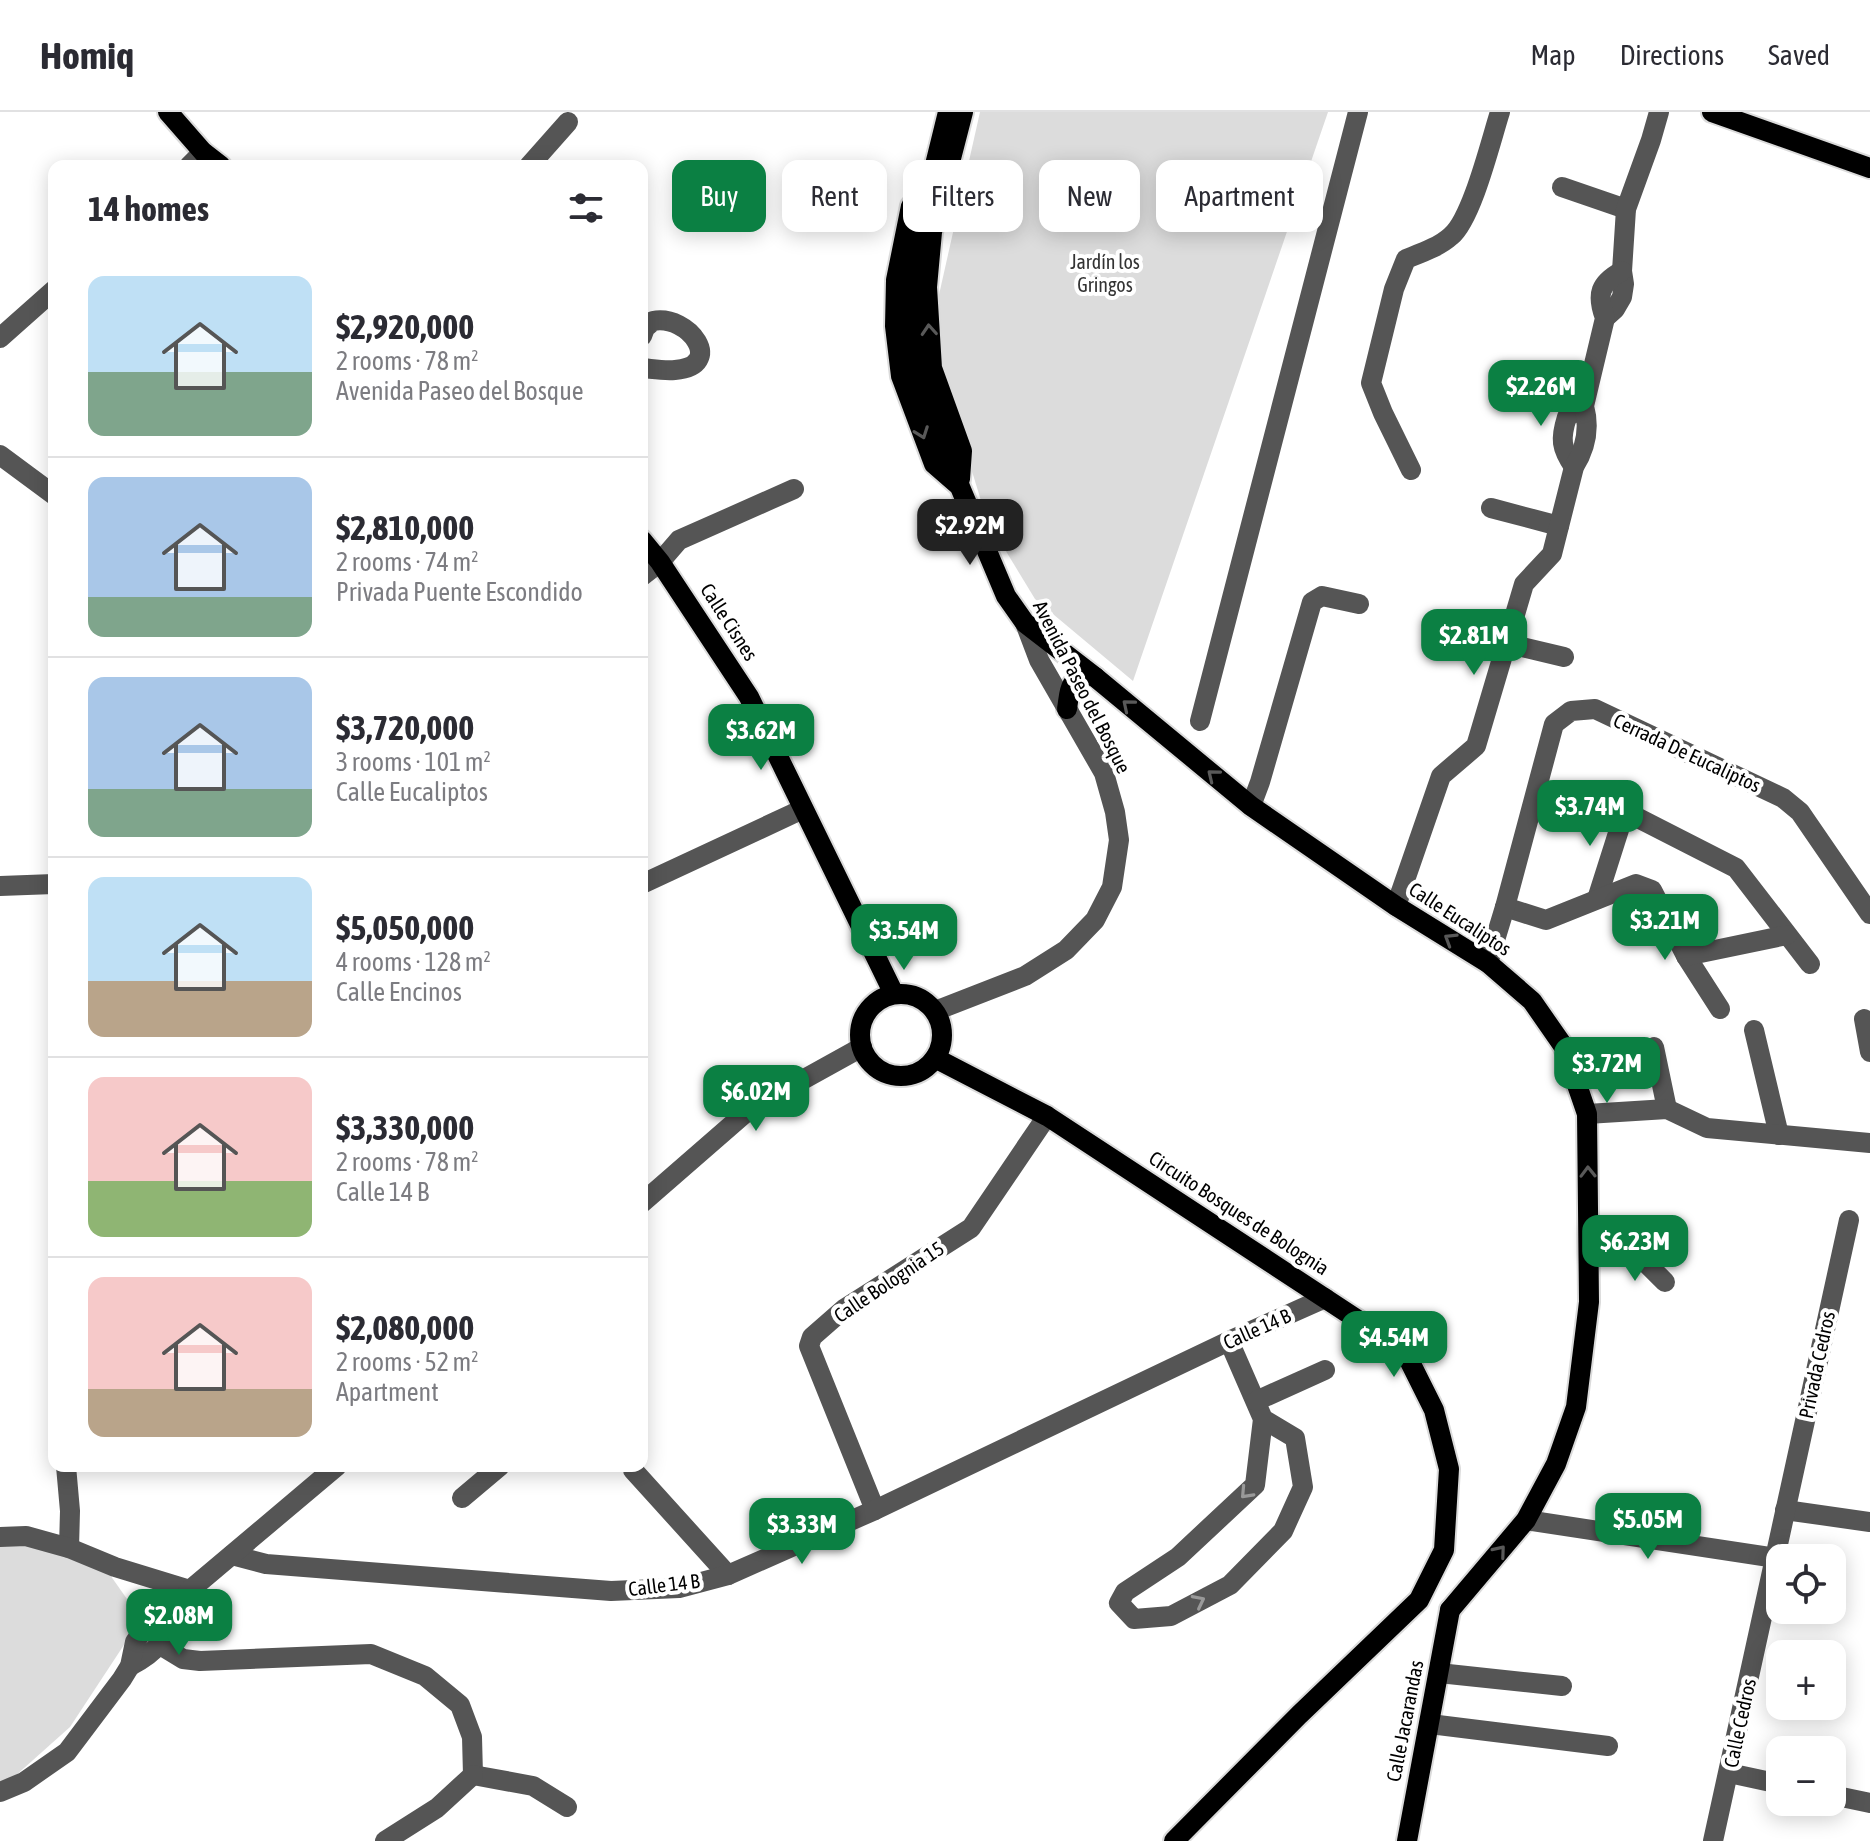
<!DOCTYPE html>
<html lang="en">
<head>
<meta charset="utf-8">
<style>
  body { margin:0; font-family:"Asap Condensed",sans-serif; background:#f7f7f7; color:#2b2b33; height:100vh; display:flex; flex-direction:column; font-size:30px; white-space:nowrap }
  * { box-sizing:border-box; margin:0 }
  p { font-size:26px; color:#7c7c81 }
  .icon { flex:none; width:44px; height:44px; fill:none; stroke:currentColor; stroke-width:2; stroke-linecap:round; stroke-linejoin:round }
  .map { position:relative; flex:1; overflow:hidden }
  .side { position:absolute; left:48px; top:48px; width:600px; height:1312px; display:flex; flex-direction:column; background:#fff; border-radius:16px; box-shadow:0 4px 20px #0003 }
  .side>* { flex:none }
  .guide { position:absolute; left:672px; top:48px; width:760px; height:72px; display:flex; gap:16px }
  .tools { position:absolute; left:1766px; top:1432px; display:grid; gap:16px }
  .tools a { display:grid; place-items:center; width:80px; height:80px; border-radius:16px; background:#fff; box-shadow:0 4px 20px #0003; font-size:40px }
  .price { position:absolute; translate:-50% -68px; padding:0 18px; border-radius:16px; background:#0b8043; color:#fff; font-size:26px; line-height:52px; filter:drop-shadow(0 2px 4px #0008) }
  .price::after { content:''; position:absolute; left:50%; top:48px; width:24px; height:18px; margin-left:-12px; background:inherit; clip-path:polygon(0 0,100% 0,50% 100%) }
  .price.selected { background:#222; color:#fff }
  ul { padding:0; list-style:none }
  li { display:flex; align-items:center; gap:24px; height:200px; padding:0 40px }
  li+li { border-top:2px solid #e1e1e2 }
  li span { display:grid; place-items:center; flex:none; width:224px; height:160px; border-radius:16px; color:#555 }
  li>.icon { margin-inline-start:auto }
  span .icon { width:96px; height:96px; fill:#fffc; stroke-width:1 }
  li b { font-size:34px }
  h2 { display:flex; justify-content:space-between; align-items:center; height:96px; padding:0 40px; font-size:34px }
  .tag { padding:0 28px; border-radius:16px; background:#fff; box-shadow:0 4px 20px #0003; font-size:28px; line-height:72px }
  .tag.selected { background:#0b8043; color:#fff }
  header { display:flex; align-items:center; gap:48px; box-sizing:border-box; height:112px; padding:0 40px; background:#fff; border-bottom:2px solid #e1e1e2 }
  header strong { font-size:38px }
  nav { display:flex; gap:44px; margin-inline-start:auto; font-size:28px }
  .map>svg:first-child { display:block }
  .green { fill:#dcdcdc }
  .lines { fill:none; stroke-linecap:round; stroke-linejoin:round }
  .major-casing { stroke:#dbdbdb; stroke-width:24 }
  .minor { stroke:#555; stroke-width:20 }
  .major { stroke:#000; stroke-width:20 }
  .oneway { stroke:#595959 }
  .oneway2 { stroke:#999 }
  .labels { text-anchor:middle; stroke-width:8; stroke-linejoin:round; paint-order:stroke }
  .park-label { font-size:20px; fill:#333; stroke:#fff }
  .street-label { font-size:20px; fill:#000; stroke:#fff }
</style>
</head>
<body>
<header>
<strong>Homiq</strong>
<nav><a>Map</a><a>Directions</a><a>Saved</a></nav>
</header>
<div class="map">
<svg width="1870" height="1729" viewBox="0 0 1870 1729">
  <rect width="100%" height="100%" fill="#fff"/>
  <g class="green">
    <path d="M 980,0 L 1328,0 L 1133,569 L 1035,487 L 987,408 L 930,223 Z"/>
    <path d="M 0,1418 L 108,1460 L 141,1507 L 70,1615 L 14,1665 L 0,1671 Z"/>
  </g>
  <g class="lines">
    <defs>
      <g id="major">
        <path d="M 168,0 L 203,40 L 221,54"/>
        <path d="M 948,0 L 918,122 L 911,170 L 910,212 L 917,262 L 960,375 L 1006,484 L 1025,511 L 1095,565 L 1251,694 L 1396,794 L 1488,851 L 1532,889 L 1564,935 L 1587,1002 L 1589,1190 L 1576,1295 L 1556,1352 L 1526,1408 L 1450,1498"/>
        <path d="M 1712,0 L 1870,56"/>
        <path d="M 911,94 L 896,168 L 895,214 L 901,264 L 934,352 L 957,372"/>
        <path d="M 960,367 L 962,339 L 932,256 L 927,175 L 932,120 L 963,0"/>
        <path d="M 642,428 L 660,450 L 749,585 L 894,882"/>
        <path d="M 1067,597 C 1070,578 1068,569 1088,562 L 1095,565"/>
        <circle cx="901" cy="923" r="41"/>
        <path d="M 935,946 L 1047,1004 L 1387,1227 L 1408,1246 L 1434,1298 L 1449,1357 L 1444,1438 L 1419,1488 L 1299,1603 L 1174,1729"/>
        <path d="M 1407,1729 L 1450,1498"/>
      </g>
    </defs>
    <use href="#major" class="major-casing"/>
    <g class="minor">
      <path d="M 189,54 L 203,40"/>
      <path d="M 529,54 L 568,10"/>
      <path d="M 1562,75 L 1626,97"/>
      <path d="M 1605,206 L 1615,197 L 1622,185 L 1624,172 L 1622,159 L 1626,97 L 1651,28 L 1659,0"/>
      <path d="M 642,224 L 645,216 L 653,209 C 689,202 726,254 675,258 C 664,259 653,257 642,256"/>
      <path d="M 0,226 L 54,178"/>
      <path d="M 0,343 L 54,383"/>
      <path d="M 1574,355 C 1561,336 1560,327 1567,305 L 1584,294"/>
      <path d="M 1411,358 L 1383,301 L 1371,271 L 1394,177 L 1406,147 C 1421,141 1439,135 1451,124 C 1472,107 1491,28 1500,0"/>
      <path d="M 1491,396 L 1559,414"/>
      <path d="M 642,464 L 660,450 L 679,428 L 794,377"/>
      <path d="M 1443,516 L 1564,545"/>
      <path d="M 1200,609 L 1358,0"/>
      <path d="M 1591,682 L 1736,756 L 1810,852"/>
      <path d="M 1251,694 L 1260,670 L 1312,490 L 1322,484 L 1359,492"/>
      <path d="M 642,772 L 803,697"/>
      <path d="M 0,774 L 54,772"/>
      <path d="M 1597,787 L 1625,699"/>
      <path d="M 1396,794 L 1441,664 L 1476,634 L 1524,472 L 1552,442 L 1574,355 C 1586,336 1590,316 1584,294 L 1605,206 C 1596,182 1600,171 1622,159"/>
      <path d="M 1505,795 L 1546,808 L 1636,772 L 1652,778 L 1686,844 L 1720,897"/>
      <path d="M 1686,844 L 1787,823"/>
      <path d="M 1488,851 L 1505,795 L 1554,612 L 1571,599 L 1595,597 L 1783,686 L 1800,700 L 1870,802"/>
      <path d="M 935,899 L 1025,864 L 1066,838 L 1095,808 L 1112,775 L 1119,728 L 1115,700 L 1104,661 L 1039,548 L 1025,511"/>
      <path d="M 1864,907 L 1870,940"/>
      <path d="M 1754,918 L 1779,1023"/>
      <path d="M 1654,935 L 1667,997"/>
      <path d="M 1587,1002 L 1667,997 L 1707,1016 L 1870,1031"/>
      <path d="M 642,1091 L 750,997 L 862,935"/>
      <path d="M 1589,1140 L 1635,1140 L 1665,1170"/>
      <path d="M 1229,1229 L 1263,1307 L 1255,1373 L 1178,1445 L 1125,1480 L 1119,1491 L 1134,1507 L 1171,1504 L 1230,1473 L 1283,1419 L 1303,1375 L 1295,1326 L 1263,1307"/>
      <path d="M 1256,1289 L 1325,1258"/>
      <path d="M 66,1354 L 70,1399 L 69,1436"/>
      <path d="M 633,1358 L 728,1463"/>
      <path d="M 462,1386 L 500,1354"/>
      <path d="M 875,1398 L 811,1239 L 809,1234 L 812,1225 L 844,1197 L 971,1116 L 1047,1004"/>
      <path d="M 1785,1398 L 1870,1410"/>
      <path d="M 1526,1408 L 1776,1446"/>
      <path d="M 0,1425 L 26,1424 L 69,1436 L 115,1455 L 190,1478"/>
      <path d="M 232,1443 L 266,1452 L 611,1479 L 679,1476 L 728,1463 L 875,1398 L 1229,1229 L 1325,1186"/>
      <path d="M 160,1533 L 183,1547 L 200,1549 L 371,1542 L 425,1564 L 460,1593 L 472,1625 L 473,1663"/>
      <path d="M 130,1554 C 157,1540 169,1526 174,1496"/>
      <path d="M 1439,1561 L 1562,1574"/>
      <path d="M 1430,1612 L 1608,1634"/>
      <path d="M 1729,1661 L 1780,1672"/>
      <path d="M 473,1663 L 533,1674 L 567,1695"/>
      <path d="M 0,1680 L 24,1670 L 67,1640 L 122,1567 L 130,1554 L 135,1530 L 153,1504 L 174,1496 L 190,1478 L 337,1354"/>
      <path d="M 1832,1683 L 1870,1691"/>
      <path d="M 385,1729 L 437,1696 L 473,1663"/>
      <path d="M 1713,1729 L 1849,1108"/>
    </g>
    <use href="#major" class="major"/>
  </g>
  <defs><path id="oneway-chevron" d="M-2-3.5L2.5 0L-2 3.5" fill="none" stroke-width="1.6" stroke-linecap="round" stroke-linejoin="round" transform="scale(2)"/></defs>
  <g class="oneway">
    <use href="#oneway-chevron" transform="translate(929 218) rotate(-94)"/>
    <use href="#oneway-chevron" transform="translate(922 321) rotate(70)"/>
    <use href="#oneway-chevron" transform="translate(1128 593) rotate(-140)"/>
    <use href="#oneway-chevron" transform="translate(1213 663) rotate(-141)"/>
    <use href="#oneway-chevron" transform="translate(1450 827) rotate(-148)"/>
    <use href="#oneway-chevron" transform="translate(1588 1060) rotate(-91)"/>
    <use href="#oneway-chevron" transform="translate(1500 1439) rotate(-50)"/>
  </g>
  <g class="oneway2">
    <use href="#oneway-chevron" transform="translate(1246 1381) rotate(133)"/>
    <use href="#oneway-chevron" transform="translate(1199 1489) rotate(-27)"/>
  </g>
  <g class="labels">
    <g class="park-label">
      <text x="1105" y="157">Jardín los<tspan x="1105" dy="23">Gringos</tspan></text>
    </g>
    <g class="street-label">
      <text transform="translate(729 510) rotate(57)" y="7">Calle Cisnes</text>
      <text transform="translate(1082 575) rotate(63)" y="7">Avenida Paseo del Bosque</text>
      <text transform="translate(1687 641) rotate(25)" y="7">Cerrada De Eucaliptos</text>
      <text transform="translate(1460 807) rotate(33)" y="7">Calle Eucaliptos</text>
      <text transform="translate(1239 1101) rotate(33)" y="7">Circuito Bosques de Bolognia</text>
      <text transform="translate(889 1170) rotate(-34)" y="7">Calle Bolognia 15</text>
      <text transform="translate(1257 1217) rotate(-24)" y="7">Calle 14 B</text>
      <text transform="translate(1817 1253) rotate(-78)" y="7">Privada Cedros</text>
      <text transform="translate(664 1473) rotate(-7)" y="7">Calle 14 B</text>
      <text transform="translate(1405 1609) rotate(-79)" y="7">Calle Jacarandas</text>
      <text transform="translate(1740 1611) rotate(-78)" y="7">Calle Cedros</text>
    </g>
  </g>
</svg>
<div class="tools">
<a><svg class="icon" aria-label="locate" viewBox="0 0 24 24"><circle cx="12" cy="12" r="6"/><path d="M12 2v4M12 18v4M2 12h4M18 12h4"/></svg></a>
<a>+</a>
<a>−</a>
</div>
<b class="price" style="left:1541px;top:316px">$2.26M</b>
<b class="price selected" style="left:970px;top:455px">$2.92M</b>
<b class="price" style="left:1474px;top:565px">$2.81M</b>
<b class="price" style="left:761px;top:660px">$3.62M</b>
<b class="price" style="left:1590px;top:736px">$3.74M</b>
<b class="price" style="left:1665px;top:850px">$3.21M</b>
<b class="price" style="left:904px;top:860px">$3.54M</b>
<b class="price" style="left:1607px;top:993px">$3.72M</b>
<b class="price" style="left:756px;top:1021px">$6.02M</b>
<b class="price" style="left:1635px;top:1171px">$6.23M</b>
<b class="price" style="left:1394px;top:1267px">$4.54M</b>
<b class="price" style="left:1648px;top:1449px">$5.05M</b>
<b class="price" style="left:802px;top:1454px">$3.33M</b>
<b class="price" style="left:179px;top:1545px">$2.08M</b>
<div class="guide">
<a class="tag selected">Buy</a>
<a class="tag">Rent</a>
<a class="tag">Filters</a>
<a class="tag">New</a>
<a class="tag">Apartment</a>
</div>
<section class="side">
<h2>14 homes<svg class="icon" aria-label="filters" viewBox="0 0 24 24"><path d="M4 7h16M4 17h16"/><circle cx="9" cy="7" r="2"/><circle cx="15" cy="17" r="2"/></svg></h2>
<ul>
<li><span style="background:linear-gradient(#bfe0f5 60%,#7fa58c 0)"><svg class="icon" aria-label="home" viewBox="0 0 24 24"><path d="M3 11l9-7 9 7M6 9v11h12V9"/></svg></span><div><b>$2,920,000</b><p>2 rooms · 78 m²</p><p>Avenida Paseo del Bosque</p></div></li>
<li><span style="background:linear-gradient(#a9c7e8 75%,#7fa58c 0)"><svg class="icon" aria-label="home" viewBox="0 0 24 24"><path d="M3 11l9-7 9 7M6 9v11h12V9"/></svg></span><div><b>$2,810,000</b><p>2 rooms · 74 m²</p><p>Privada Puente Escondido</p></div></li>
<li><span style="background:linear-gradient(#a9c7e8 70%,#7fa58c 0)"><svg class="icon" aria-label="home" viewBox="0 0 24 24"><path d="M3 11l9-7 9 7M6 9v11h12V9"/></svg></span><div><b>$3,720,000</b><p>3 rooms · 101 m²</p><p>Calle Eucaliptos</p></div></li>
<li><span style="background:linear-gradient(#bfe0f5 65%,#b9a48a 0)"><svg class="icon" aria-label="home" viewBox="0 0 24 24"><path d="M3 11l9-7 9 7M6 9v11h12V9"/></svg></span><div><b>$5,050,000</b><p>4 rooms · 128 m²</p><p>Calle Encinos</p></div></li>
<li><span style="background:linear-gradient(#f6c9c9 65%,#8fb573 0)"><svg class="icon" aria-label="home" viewBox="0 0 24 24"><path d="M3 11l9-7 9 7M6 9v11h12V9"/></svg></span><div><b>$3,330,000</b><p>2 rooms · 78 m²</p><p>Calle 14 B</p></div></li>
<li><span style="background:linear-gradient(#f6c9c9 70%,#b9a48a 0)"><svg class="icon" aria-label="home" viewBox="0 0 24 24"><path d="M3 11l9-7 9 7M6 9v11h12V9"/></svg></span><div><b>$2,080,000</b><p>2 rooms · 52 m²</p><p>Apartment</p></div></li>
</ul>
</section>
</div>
</body>
</html>
